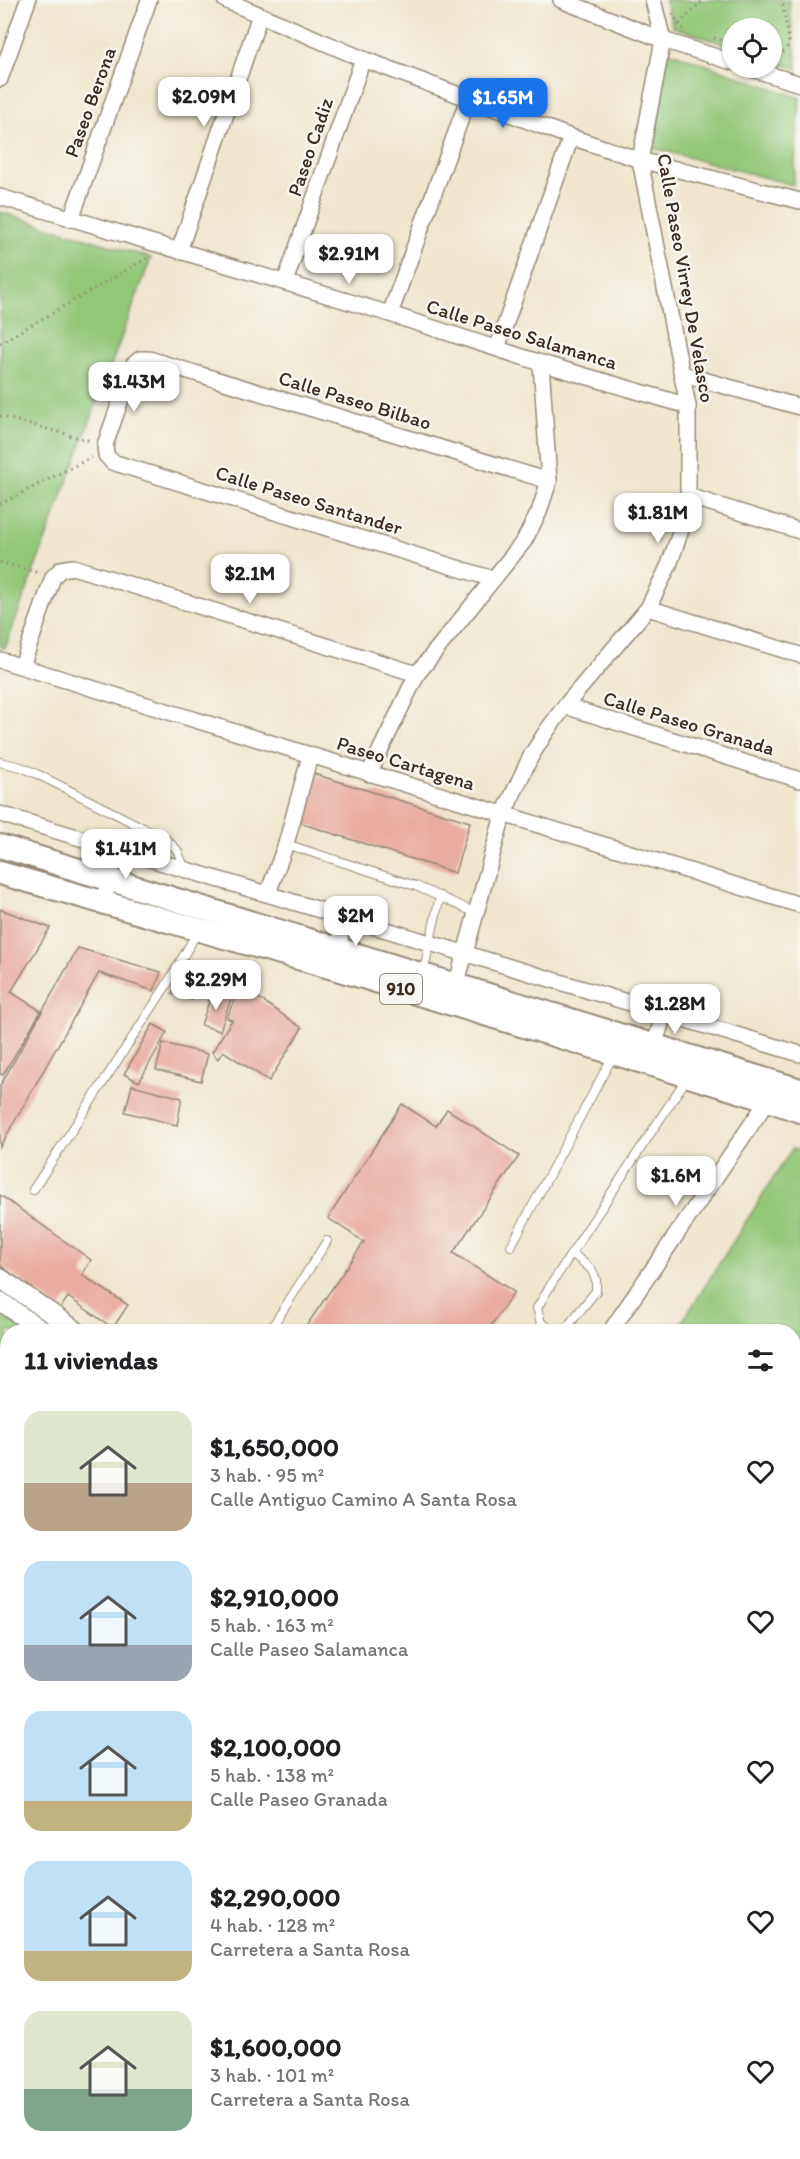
<!DOCTYPE html>
<html lang="es">
<head>
<meta charset="utf-8">
<style>
  body { margin:0; font-family:Itim,sans-serif; background:#f6f6f6; color:#202124; height:100vh; display:flex; flex-direction:column; font-size:22px; white-space:nowrap }
  * { box-sizing:border-box; margin:0 }
  p { font-size:20px; color:#757577 }
  .icon { flex:none; width:33px; height:33px; fill:none; stroke:currentColor; stroke-width:2; stroke-linecap:round; stroke-linejoin:round }
  .map { position:relative; flex:1; overflow:hidden }
  .drawer { position:absolute; left:0px; top:1324px; width:801px; height:836px; display:flex; flex-direction:column; background:#fff; border-radius:24px 24px 0 0; box-shadow:0 2px 4px #0004 }
  .drawer>* { flex:none }
  .controls { position:absolute; left:722px; top:18px; display:grid; gap:12px }
  .controls a { display:grid; place-items:center; width:60px; height:60px; border-radius:50%; background:#fff; box-shadow:0 2px 4px #0004; font-size:30px }
  .price { position:absolute; translate:-50% -51px; padding:0 14px; border-radius:12px; background:#fff; color:#222; font-size:20px; line-height:39px; filter:drop-shadow(0 2px 3px #0008) }
  .price::after { content:''; position:absolute; left:50%; top:36px; width:18px; height:14px; margin-left:-9px; background:inherit; clip-path:polygon(0 0,100% 0,50% 100%) }
  .price.active { background:#1a73e8; color:#fff }
  ul { padding:0; list-style:none }
  li { display:flex; align-items:center; gap:18px; height:150px; padding:0 24px }
  li span { display:grid; place-items:center; flex:none; width:168px; height:120px; border-radius:18px; color:#555 }
  li>.icon { margin-inline-start:auto }
  span .icon { width:72px; height:72px; fill:#fffc; stroke-width:1 }
  li b { font-size:26px }
  h2 { display:flex; justify-content:space-between; align-items:center; height:72px; padding:0 24px; font-size:26px }
  .map>svg:first-child { display:block }
  .green { fill:#92c778; stroke:#66784b; stroke-width:1.5 }
  .building { fill:#e9ad9f }
  .lines { fill:none; stroke-linecap:round; stroke-linejoin:round }
  .service-casing { stroke:#968876; stroke-width:10 }
  .minor-casing { stroke:#968876; stroke-width:18 }
  .tertiary-casing { stroke:#968876; stroke-width:21 }
  .primary-casing { stroke:#968876; stroke-width:26 }
  .path { stroke:#968876; stroke-width:3; stroke-dasharray:1.5 4.5; stroke-linecap:butt }
  .service { stroke:#fff; stroke-width:8 }
  .minor { stroke:#fff; stroke-width:15 }
  .tertiary { stroke:#fff; stroke-width:18 }
  .primary { stroke:#fff; stroke-width:22 }
  .labels { text-anchor:middle; stroke-width:5; stroke-linejoin:round; paint-order:stroke }
  .shield { fill:#f6f6f2; stroke:#73675e; stroke-width:1.5 }
  .shield-label { font-size:18px; font-weight:bold; fill:#3b2a1e }
  .street-label { font-size:20px; fill:#3b2a1e; stroke:#f6f6f2 }
</style>
</head>
<body>
<div class="map">
<svg width="800" height="2159" viewBox="0 0 800 2159">
  <rect width="100%" height="100%" fill="#f6f6f2"/>
  <filter id="ink" filterUnits="userSpaceOnUse"><feTurbulence type="fractalNoise" baseFrequency=".0167" numOctaves="2"/><feDisplacementMap in="SourceGraphic" scale="12" xChannelSelector="R" yChannelSelector="G"/><feConvolveMatrix kernelMatrix="1 2 1 2 8 2 1 2 1" color-interpolation-filters="sRGB"/></filter>
  <filter id="wash" filterUnits="userSpaceOnUse"><feTurbulence type="fractalNoise" baseFrequency=".008" numOctaves="4" result="noise"/><feDisplacementMap in="SourceGraphic" scale="24" xChannelSelector="R" yChannelSelector="G"/><feGaussianBlur stdDeviation="1.35" result="paint"/><feColorMatrix in="noise" values="0 0 0 0 0 0 0 0 0 0 0 0 0 0 0 0 0 1.4 0 .05"/><feComposite in="paint" operator="in"/></filter>
  <g filter="url(#wash)">
    <rect width="100%" height="100%" fill="#f0e6ce"/>
    <g class="green">
      <path d="M 665,0 L 789,0 L 797,69 L 771,60 L 771,28 L 732,28 L 732,47 L 673,27 Z"/>
      <path d="M 668,51 L 800,98 L 793,185 L 653,148 Z"/>
      <path d="M 0,212 L 151,258 L 5,648 L 0,646 Z"/>
      <path d="M 792,1149 L 800,1151 L 800,1529 L 794,1523 L 794,1332 L 676,1332 Z"/>
      <path d="M 0,1313 L 27,1332 L 8,1332 L 8,2059 L 0,2063 Z"/>
    </g>
    <g id="blocks">
      <g class="building">
        <path d="M 311,773 L 470,822 L 455,873 L 297,822 Z"/>
        <path d="M 0,909 L 50,928 L 11,992 L 41,1011 L 3,1075 L 0,1074 Z"/>
        <path d="M 78,948 L 161,972 L 154,991 L 99,973 L 0,1147 L 0,1086 Z"/>
        <path d="M 182,964 L 205,972 L 192,1000 L 172,994 Z"/>
        <path d="M 213,990 L 232,996 L 220,1031 L 201,1025 Z"/>
        <path d="M 236,995 L 257,997 L 302,1028 L 269,1081 L 223,1051 L 218,1059 L 212,1052 L 232,1020 L 227,1018 Z"/>
        <path d="M 153,1024 L 167,1032 L 139,1082 L 124,1074 Z"/>
        <path d="M 163,1043 L 208,1054 L 201,1081 L 156,1070 Z"/>
        <path d="M 132,1085 L 182,1098 L 177,1125 L 125,1112 Z"/>
        <path d="M 402,1104 L 436,1126 L 447,1109 L 519,1156 L 453,1253 L 514,1292 L 487,1332 L 302,1332 L 364,1242 L 328,1218 Z"/>
        <path d="M 0,1195 L 91,1260 L 82,1275 L 128,1305 L 113,1328 L 68,1297 L 60,1309 L 0,1265 Z"/>
      </g>
    </g>
  </g>
  <g filter="url(#ink)">
    <use href="#blocks" fill-opacity="0" stroke="#968876" stroke-width="1.5"/>
    <g class="lines">
      <defs>
        <g id="service">
          <path d="M 0,762 L 21,767 L 37,774 L 167,840 L 177,850 L 185,869"/>
          <path d="M 286,844 L 416,886 L 476,913"/>
          <path d="M 423,974 L 440,896"/>
          <path d="M 33,1190 L 166,986 L 198,931"/>
          <path d="M 511,1246 L 614,1054"/>
          <path d="M 573,1254 L 591,1269 L 596,1279 L 596,1291 L 567,1327 L 555,1331 L 541,1323 L 537,1308 L 552,1283 L 687,1078"/>
          <path d="M 269,1332 L 327,1241"/>
          <path d="M 794,1833 L 800,1829"/>
          <path d="M 99,2152 L 101,2159"/>
          <path d="M 545,2152 L 547,2159"/>
          <path d="M 13,2159 L 27,2152"/>
        </g>
        <g id="minor">
          <path d="M 225,0 L 363,59 L 571,137 L 640,160 L 800,201"/>
          <path d="M 561,0 L 663,40 L 732,62"/>
          <path d="M 749,68 L 800,84"/>
          <path d="M 0,79 L 28,0"/>
          <path d="M 0,197 L 390,314 L 541,363 L 688,406"/>
          <path d="M 71,219 L 149,0"/>
          <path d="M 179,251 L 260,15"/>
          <path d="M 285,282 L 363,59"/>
          <path d="M 390,314 L 468,99"/>
          <path d="M 497,348 L 571,137"/>
          <path d="M 682,374 L 800,407"/>
          <path d="M 688,496 L 800,531"/>
          <path d="M 493,579 L 112,462 L 106,455 L 105,445 L 133,365 L 140,359 L 149,359 L 549,481"/>
          <path d="M 648,608 L 800,655"/>
          <path d="M 0,660 L 800,905"/>
          <path d="M 22,666 L 53,577 L 61,569 L 73,567 L 417,674"/>
          <path d="M 565,706 L 800,780"/>
          <path d="M 369,774 L 417,674 L 524,541 L 539,512 L 549,481 L 541,363"/>
          <path d="M 0,814 L 800,1054"/>
          <path d="M 268,893 L 286,844 L 310,756"/>
          <path d="M 103,903 L 117,850"/>
          <path d="M 336,956 L 345,918"/>
          <path d="M 454,993 L 503,815 L 531,756 L 546,732 L 565,706 L 648,608 L 669,565 L 682,527 L 688,496 L 688,406 L 640,160 L 663,40 L 653,0"/>
          <path d="M 654,1046 L 664,1014"/>
          <path d="M 610,1332 L 768,1100"/>
          <path d="M 0,2092 L 8,2088"/>
        </g>
        <g id="tertiary">
          <path d="M 0,1278 L 78,1332"/>
          <path d="M 0,1301 L 44,1332"/>
          <path d="M 794,1877 L 800,1880"/>
          <path d="M 794,1898 L 800,1902"/>
        </g>
        <g id="primary">
          <path d="M 0,846 L 800,1090"/>
          <path d="M 0,873 L 333,968 L 768,1100 L 800,1111"/>
        </g>
      </defs>
      <use href="#service" class="service-casing"/>
      <use href="#minor" class="minor-casing"/>
      <use href="#tertiary" class="tertiary-casing"/>
      <use href="#primary" class="primary-casing"/>
      <g class="path">
        <path d="M 673,13 L 678,24 L 684,29"/>
        <path d="M 679,24 L 703,0"/>
        <path d="M 714,38 L 732,43"/>
        <path d="M 771,54 C 781,55 787,51 789,42 L 782,0"/>
        <path d="M 0,343 L 149,257"/>
        <path d="M 0,416 L 91,441"/>
        <path d="M 0,504 L 92,457"/>
        <path d="M 0,562 L 39,573"/>
      </g>
      <use href="#service" class="service"/>
      <use href="#minor" class="minor"/>
      <use href="#tertiary" class="tertiary"/>
      <use href="#primary" class="primary"/>
    </g>
  </g>
  <g class="labels">
    <rect class="shield" x="380" y="974" width="42" height="30" rx="4.5"/>
    <g class="shield-label">
      <text x="401" y="995">910</text>
    </g>
    <g class="street-label">
      <text transform="translate(90 102) rotate(-70)" y="7">Paseo Berona</text>
      <text transform="translate(310 147) rotate(-71)" y="7">Paseo Cadiz</text>
      <text transform="translate(686 278) rotate(80)" y="7">Calle Paseo Virrey De Velasco</text>
      <text transform="translate(522 334) rotate(17)" y="7">Calle Paseo Salamanca</text>
      <text transform="translate(355 400) rotate(17)" y="7">Calle Paseo Bilbao</text>
      <text transform="translate(309 500) rotate(17)" y="7">Calle Paseo Santander</text>
      <text transform="translate(689 723) rotate(17)" y="7">Calle Paseo Granada</text>
      <text transform="translate(406 763) rotate(17)" y="7">Paseo Cartagena</text>
    </g>
  </g>
</svg>
<div class="controls">
<a><svg class="icon" aria-label="locate" viewBox="0 0 24 24"><circle cx="12" cy="12" r="6"/><path d="M12 2v4M12 18v4M2 12h4M18 12h4"/></svg></a>
</div>
<b class="price" style="left:204px;top:128px">$2.09M</b>
<b class="price active" style="left:503px;top:129px">$1.65M</b>
<b class="price" style="left:349px;top:285px">$2.91M</b>
<b class="price" style="left:134px;top:413px">$1.43M</b>
<b class="price" style="left:658px;top:544px">$1.81M</b>
<b class="price" style="left:250px;top:605px">$2.1M</b>
<b class="price" style="left:126px;top:880px">$1.41M</b>
<b class="price" style="left:356px;top:947px">$2M</b>
<b class="price" style="left:216px;top:1011px">$2.29M</b>
<b class="price" style="left:675px;top:1035px">$1.28M</b>
<b class="price" style="left:676px;top:1207px">$1.6M</b>
<section class="drawer">
<h2>11 viviendas<svg class="icon" aria-label="filters" viewBox="0 0 24 24"><path d="M4 7h16M4 17h16"/><circle cx="9" cy="7" r="2"/><circle cx="15" cy="17" r="2"/></svg></h2>
<ul>
<li><span style="background:linear-gradient(#dfe7d0 60%,#b9a48a 0)"><svg class="icon" aria-label="home" viewBox="0 0 24 24"><path d="M3 11l9-7 9 7M6 9v11h12V9"/></svg></span><div><b>$1,650,000</b><p>3 hab. · 95 m²</p><p>Calle Antiguo Camino A Santa Rosa</p></div><svg class="icon" aria-label="heart" viewBox="0 0 24 24"><path d="M12 20l-8-8c-3-5 5-10 8-4 3-6 11-1 8 4z"/></svg></li>
<li><span style="background:linear-gradient(#bfe0f5 70%,#9aa5b1 0)"><svg class="icon" aria-label="home" viewBox="0 0 24 24"><path d="M3 11l9-7 9 7M6 9v11h12V9"/></svg></span><div><b>$2,910,000</b><p>5 hab. · 163 m²</p><p>Calle Paseo Salamanca</p></div><svg class="icon" aria-label="heart" viewBox="0 0 24 24"><path d="M12 20l-8-8c-3-5 5-10 8-4 3-6 11-1 8 4z"/></svg></li>
<li><span style="background:linear-gradient(#bfe0f5 75%,#c2b280 0)"><svg class="icon" aria-label="home" viewBox="0 0 24 24"><path d="M3 11l9-7 9 7M6 9v11h12V9"/></svg></span><div><b>$2,100,000</b><p>5 hab. · 138 m²</p><p>Calle Paseo Granada</p></div><svg class="icon" aria-label="heart" viewBox="0 0 24 24"><path d="M12 20l-8-8c-3-5 5-10 8-4 3-6 11-1 8 4z"/></svg></li>
<li><span style="background:linear-gradient(#bfe0f5 75%,#c2b280 0)"><svg class="icon" aria-label="home" viewBox="0 0 24 24"><path d="M3 11l9-7 9 7M6 9v11h12V9"/></svg></span><div><b>$2,290,000</b><p>4 hab. · 128 m²</p><p>Carretera a Santa Rosa</p></div><svg class="icon" aria-label="heart" viewBox="0 0 24 24"><path d="M12 20l-8-8c-3-5 5-10 8-4 3-6 11-1 8 4z"/></svg></li>
<li><span style="background:linear-gradient(#dfe7d0 65%,#7fa58c 0)"><svg class="icon" aria-label="home" viewBox="0 0 24 24"><path d="M3 11l9-7 9 7M6 9v11h12V9"/></svg></span><div><b>$1,600,000</b><p>3 hab. · 101 m²</p><p>Carretera a Santa Rosa</p></div><svg class="icon" aria-label="heart" viewBox="0 0 24 24"><path d="M12 20l-8-8c-3-5 5-10 8-4 3-6 11-1 8 4z"/></svg></li>
</ul>
</section>
</div>
</body>
</html>
